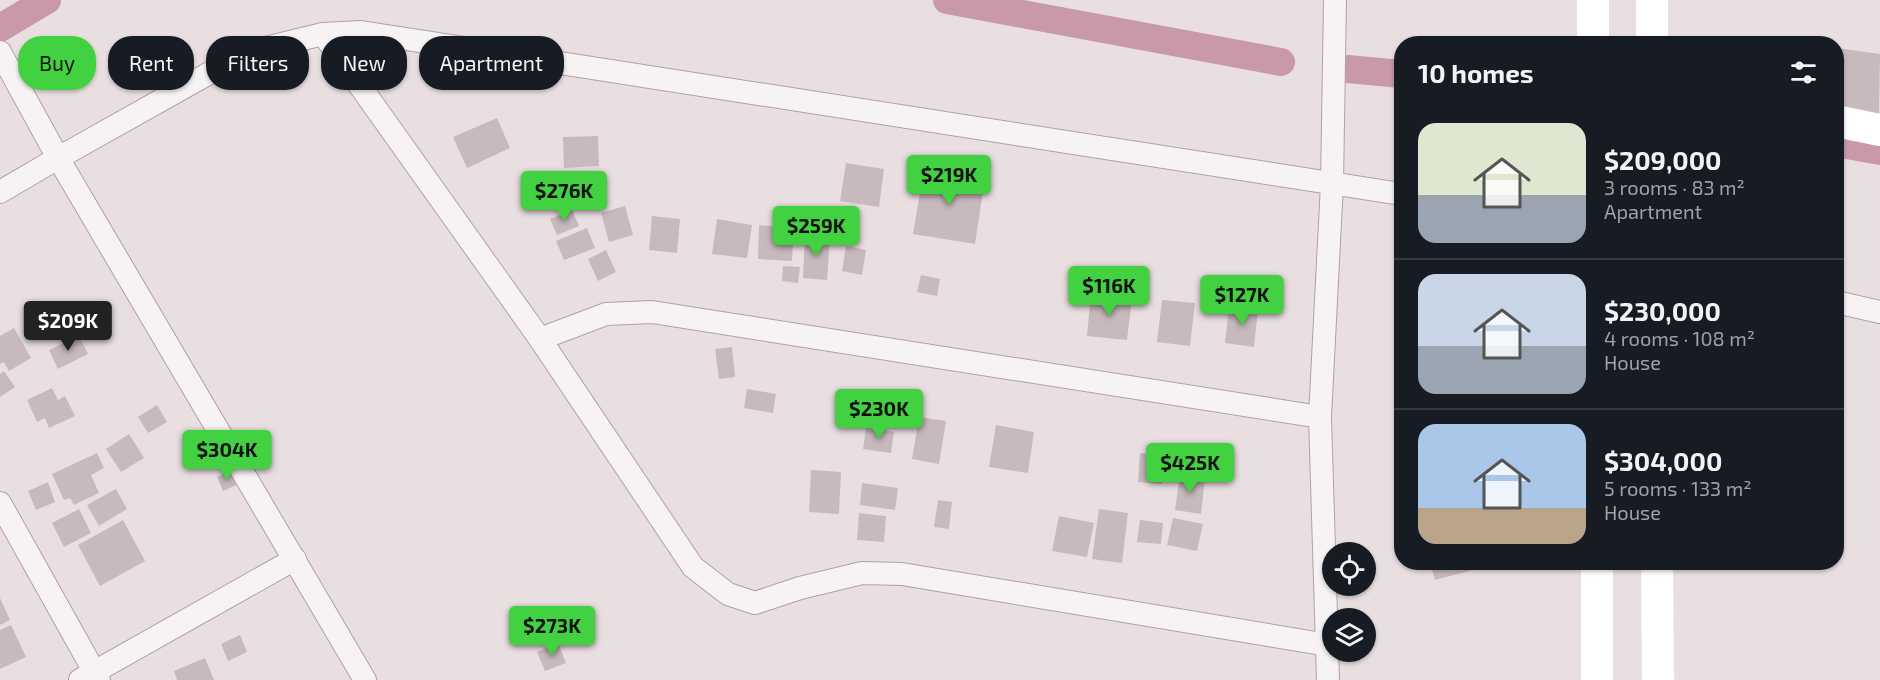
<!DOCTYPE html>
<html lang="en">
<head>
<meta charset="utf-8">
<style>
  body { margin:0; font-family:"Exo 2",sans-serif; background:#242831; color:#f1f3f6; height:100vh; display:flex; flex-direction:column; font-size:22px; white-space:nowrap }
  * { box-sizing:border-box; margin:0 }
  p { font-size:20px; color:#9ea1a6 }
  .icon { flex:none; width:33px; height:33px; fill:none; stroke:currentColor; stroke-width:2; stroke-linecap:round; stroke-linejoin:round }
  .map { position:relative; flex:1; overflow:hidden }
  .sheet { position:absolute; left:1394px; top:36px; width:450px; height:534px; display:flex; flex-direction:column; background:#171b24; border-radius:24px; box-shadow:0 2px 4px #0004 }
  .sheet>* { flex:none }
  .banner { position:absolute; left:18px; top:36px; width:570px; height:54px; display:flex; gap:12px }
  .fabs { position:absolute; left:1322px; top:542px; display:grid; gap:12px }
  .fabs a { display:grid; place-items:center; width:54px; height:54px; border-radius:50%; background:#171b24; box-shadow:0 2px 4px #0004; font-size:30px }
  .price { position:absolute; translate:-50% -51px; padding:0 14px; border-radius:6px; background:#42d141; color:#111; font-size:20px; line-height:39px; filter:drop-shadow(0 2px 3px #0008) }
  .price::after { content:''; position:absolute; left:50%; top:36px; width:18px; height:14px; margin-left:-9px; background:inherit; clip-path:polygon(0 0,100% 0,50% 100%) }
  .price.on { background:#222; color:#fff }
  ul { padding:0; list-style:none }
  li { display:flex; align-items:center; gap:18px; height:150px; padding:0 24px }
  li+li { border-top:2px solid #363941 }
  li span { display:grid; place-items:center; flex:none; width:168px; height:120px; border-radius:18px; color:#555 }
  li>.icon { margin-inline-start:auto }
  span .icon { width:72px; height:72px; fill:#fffc; stroke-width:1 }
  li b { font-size:26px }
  h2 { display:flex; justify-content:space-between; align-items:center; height:72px; padding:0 24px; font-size:26px }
  .tag { padding:0 21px; border-radius:24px; background:#171b24; box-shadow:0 2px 4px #0004; font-size:21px; line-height:54px }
  .tag.on { background:#42d141; color:#111 }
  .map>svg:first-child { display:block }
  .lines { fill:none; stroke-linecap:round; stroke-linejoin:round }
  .canal { stroke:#c999aa; stroke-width:28 }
  .building { fill:#c8b9bd }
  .street-casing { stroke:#b0a1a4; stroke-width:24 }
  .street { stroke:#f7f2f3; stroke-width:22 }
  .secondary { stroke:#fff; stroke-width:32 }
</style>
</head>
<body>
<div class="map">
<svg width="1880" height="680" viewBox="0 0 1880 680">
  <rect width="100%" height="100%" fill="#e9dfe1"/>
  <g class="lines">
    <g class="canal">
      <path d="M 947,0 L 1281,62"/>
      <path d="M 0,28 L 47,0"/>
      <path d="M 1348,69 L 1401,74"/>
      <path d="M 1836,143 L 1880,151"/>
    </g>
  </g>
  <g class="building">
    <path d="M 1836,48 L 1880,54 L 1879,115 L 1836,110 Z"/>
    <path d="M 497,118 L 510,148 L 467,168 L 453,137 Z"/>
    <path d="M 598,136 L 599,166 L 564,168 L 563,137 Z"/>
    <path d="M 846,163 L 884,169 L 879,207 L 840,201 Z"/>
    <path d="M 924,169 L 985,178 L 975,244 L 913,234 Z"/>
    <path d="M 625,206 L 633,235 L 609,242 L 601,213 Z"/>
    <path d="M 572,210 L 579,226 L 557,235 L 550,219 Z"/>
    <path d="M 652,216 L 680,219 L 677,253 L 649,250 Z"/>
    <path d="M 717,219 L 752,225 L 747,258 L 712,254 Z"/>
    <path d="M 759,225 L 794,228 L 792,261 L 758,259 Z"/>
    <path d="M 587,228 L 595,248 L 564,260 L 556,241 Z"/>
    <path d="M 805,235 L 830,236 L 827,280 L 803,278 Z"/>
    <path d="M 846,246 L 866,250 L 862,275 L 842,271 Z"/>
    <path d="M 606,250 L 616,272 L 598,281 L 588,259 Z"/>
    <path d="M 783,266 L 800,267 L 798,283 L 782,281 Z"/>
    <path d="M 921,275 L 940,279 L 937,296 L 917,292 Z"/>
    <path d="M 1091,293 L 1132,298 L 1127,340 L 1087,336 Z"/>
    <path d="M 1162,300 L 1195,303 L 1190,346 L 1157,342 Z"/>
    <path d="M 1229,305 L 1258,309 L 1254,347 L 1225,343 Z"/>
    <path d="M 14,328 L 31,358 L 9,371 L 4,362 L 0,364 L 0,336 Z"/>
    <path d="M 79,336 L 88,354 L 58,369 L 49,350 Z"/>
    <path d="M 732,347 L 735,377 L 719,379 L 715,349 Z"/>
    <path d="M 4,371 L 15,387 L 0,397 L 0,374 Z"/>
    <path d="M 52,388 L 58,400 L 65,396 L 75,416 L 49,428 L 45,418 L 37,422 L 27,400 Z"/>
    <path d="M 747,389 L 776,394 L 773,413 L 744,408 Z"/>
    <path d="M 157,405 L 167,422 L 148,433 L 138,417 Z"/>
    <path d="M 919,417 L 946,421 L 939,464 L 912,459 Z"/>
    <path d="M 996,425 L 1034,432 L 1028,473 L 989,467 Z"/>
    <path d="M 866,428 L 894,432 L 891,453 L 863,449 Z"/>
    <path d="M 129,434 L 144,458 L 121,472 L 106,449 Z"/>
    <path d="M 97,453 L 104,468 L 91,475 L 99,493 L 74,505 L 70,498 L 64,500 L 52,474 Z"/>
    <path d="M 1140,453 L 1165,456 L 1162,484 L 1138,482 Z"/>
    <path d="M 811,470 L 841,472 L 839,514 L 809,512 Z"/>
    <path d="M 231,471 L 237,485 L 223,491 L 217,477 Z"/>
    <path d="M 1180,474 L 1205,477 L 1201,514 L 1175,510 Z"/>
    <path d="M 48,482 L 55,502 L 36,510 L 28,491 Z"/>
    <path d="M 862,483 L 898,488 L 895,510 L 860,505 Z"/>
    <path d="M 116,489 L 127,509 L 99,526 L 87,505 Z"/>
    <path d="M 938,500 L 952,502 L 949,529 L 934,527 Z"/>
    <path d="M 79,509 L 91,533 L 64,547 L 52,523 Z"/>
    <path d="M 1099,509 L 1128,513 L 1122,563 L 1092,559 Z"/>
    <path d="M 859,513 L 886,516 L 884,542 L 857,540 Z"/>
    <path d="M 1059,516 L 1094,523 L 1087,557 L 1052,551 Z"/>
    <path d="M 1173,518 L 1203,524 L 1197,551 L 1167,545 Z"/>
    <path d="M 123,520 L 145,561 L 100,586 L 78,545 Z"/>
    <path d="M 1140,520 L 1163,523 L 1161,544 L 1137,542 Z"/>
    <path d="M 1430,562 L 1470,562 L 1473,570 L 1435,580 Z"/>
    <path d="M 0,598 L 10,620 L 0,625 Z"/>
    <path d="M 11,625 L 26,657 L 0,669 L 0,630 Z"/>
    <path d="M 240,635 L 247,652 L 228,661 L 221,644 Z"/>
    <path d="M 558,643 L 566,663 L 545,671 L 537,652 Z"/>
    <path d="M 205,658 L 214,680 L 177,680 L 174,671 Z"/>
  </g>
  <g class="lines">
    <defs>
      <g id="street">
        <path d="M 323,34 L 540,339 L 693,567 L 728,594 L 755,603 L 800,588 L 862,573 L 902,574 L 1328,645"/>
        <path d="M 0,52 L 58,158 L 365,680"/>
        <path d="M 0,192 L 58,158 L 206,75 L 257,50 L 323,34 L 361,32 L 1401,194"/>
        <path d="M 1836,302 L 1880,312"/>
        <path d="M 540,339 L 606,314 L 652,312 L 1320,417"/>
        <path d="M 0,503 L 99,680"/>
        <path d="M 80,680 L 295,559"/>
        <path d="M 1328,680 L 1320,417 L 1332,184 L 1335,0"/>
      </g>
    </defs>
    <use href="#street" class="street-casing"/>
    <use href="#street" class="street"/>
    <g class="secondary">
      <path d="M 1593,0 L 1593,44"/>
      <path d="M 1652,0 L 1652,44"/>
      <path d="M 1836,121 L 1880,130"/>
      <path d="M 1597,562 L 1597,680"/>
      <path d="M 1657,562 L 1658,680"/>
    </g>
  </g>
</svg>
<div class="fabs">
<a><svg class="icon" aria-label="locate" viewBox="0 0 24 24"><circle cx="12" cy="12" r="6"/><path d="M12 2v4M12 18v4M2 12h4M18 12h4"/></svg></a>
<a><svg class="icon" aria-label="layers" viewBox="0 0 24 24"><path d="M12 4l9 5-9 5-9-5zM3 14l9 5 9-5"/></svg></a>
</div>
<b class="price" style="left:949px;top:206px">$219K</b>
<b class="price" style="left:564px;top:222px">$276K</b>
<b class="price" style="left:816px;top:257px">$259K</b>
<b class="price" style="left:1109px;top:317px">$116K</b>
<b class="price" style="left:1242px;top:326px">$127K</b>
<b class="price on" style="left:68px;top:352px">$209K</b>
<b class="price" style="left:879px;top:440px">$230K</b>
<b class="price" style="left:227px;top:481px">$304K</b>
<b class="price" style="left:1190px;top:494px">$425K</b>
<b class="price" style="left:552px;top:657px">$273K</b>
<div class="banner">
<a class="tag on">Buy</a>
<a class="tag">Rent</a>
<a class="tag">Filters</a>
<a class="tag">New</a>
<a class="tag">Apartment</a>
</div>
<section class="sheet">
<h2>10 homes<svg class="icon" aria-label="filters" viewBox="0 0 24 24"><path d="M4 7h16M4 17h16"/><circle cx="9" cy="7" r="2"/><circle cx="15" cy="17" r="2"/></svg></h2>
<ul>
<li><span style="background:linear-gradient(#dfe7d0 60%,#9aa5b1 0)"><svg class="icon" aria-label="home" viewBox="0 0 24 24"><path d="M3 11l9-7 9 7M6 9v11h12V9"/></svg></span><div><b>$209,000</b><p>3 rooms · 83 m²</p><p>Apartment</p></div></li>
<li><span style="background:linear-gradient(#c9d6e8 60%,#9aa5b1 0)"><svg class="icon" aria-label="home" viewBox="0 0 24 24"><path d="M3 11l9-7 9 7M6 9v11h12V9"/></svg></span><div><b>$230,000</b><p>4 rooms · 108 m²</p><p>House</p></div></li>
<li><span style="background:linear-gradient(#a9c7e8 70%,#b9a48a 0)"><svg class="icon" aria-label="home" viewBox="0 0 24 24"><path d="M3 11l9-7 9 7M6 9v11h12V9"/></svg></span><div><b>$304,000</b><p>5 rooms · 133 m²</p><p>House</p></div></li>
</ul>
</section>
</div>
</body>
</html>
